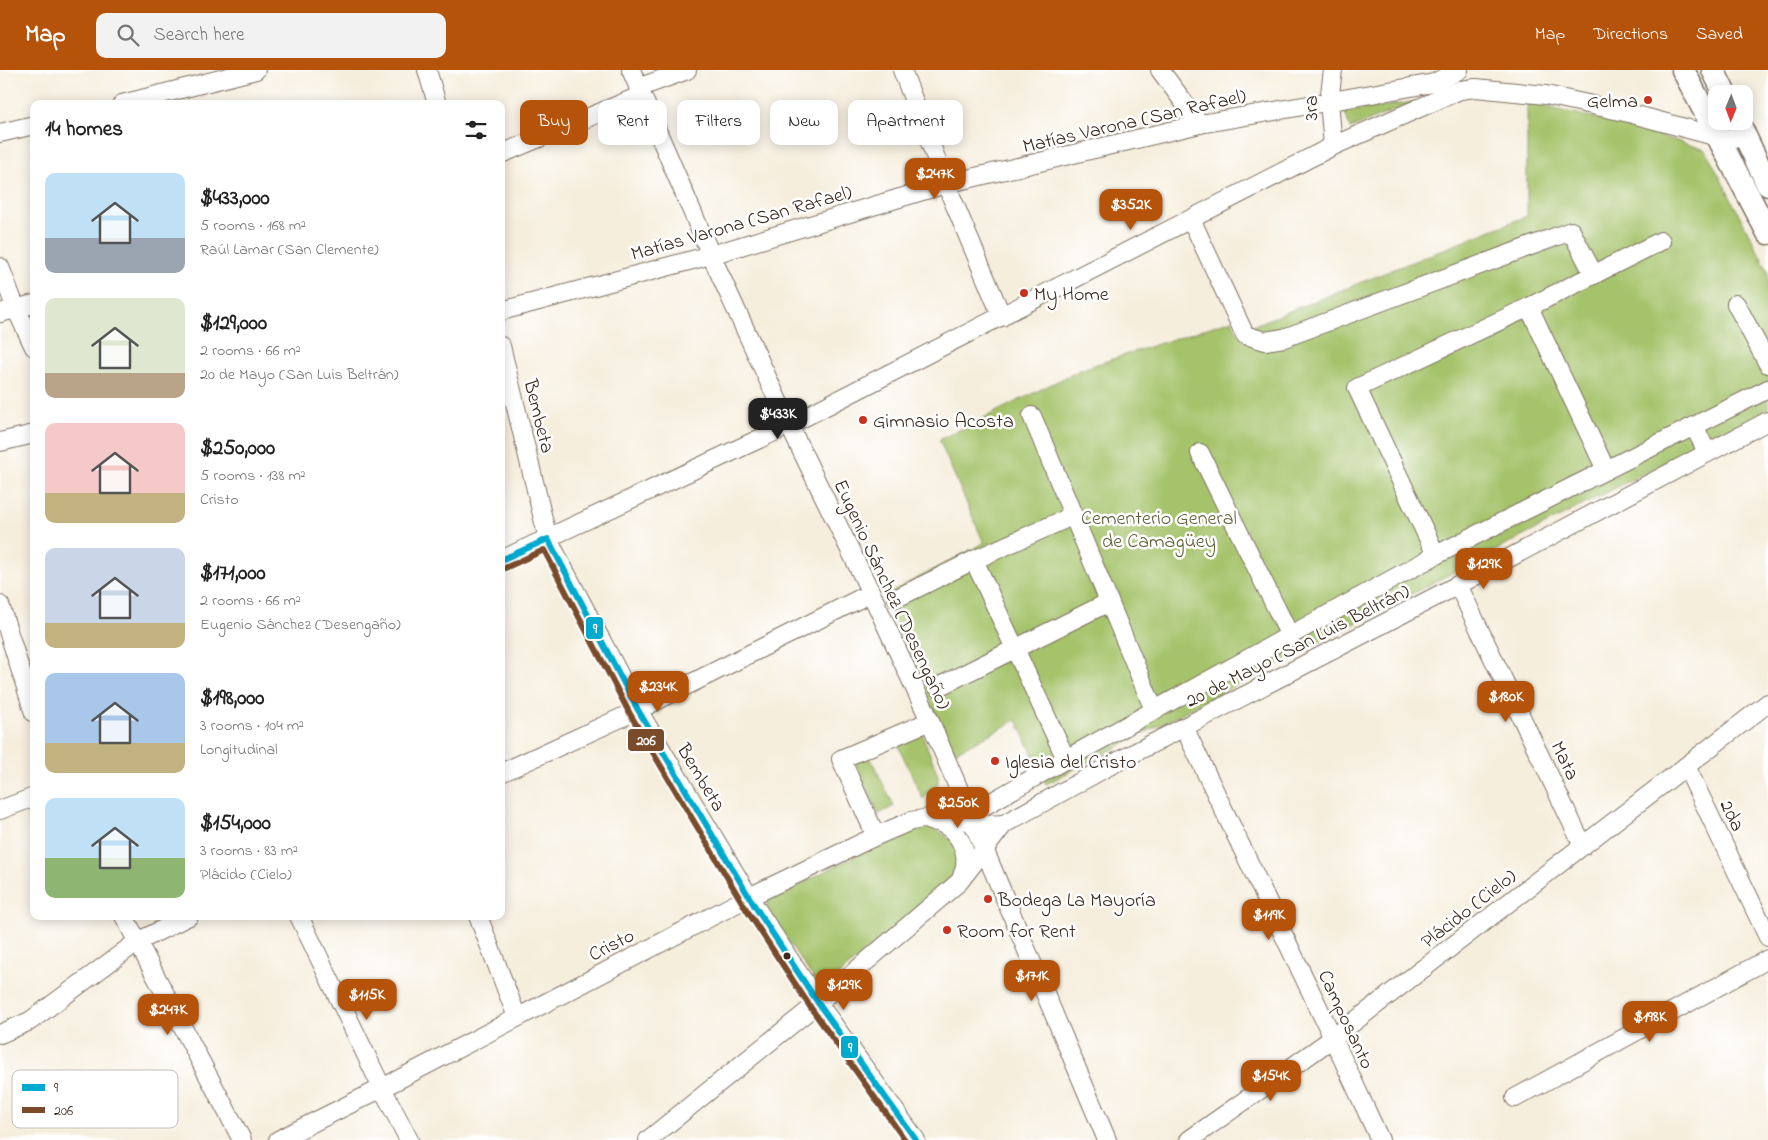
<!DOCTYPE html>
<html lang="en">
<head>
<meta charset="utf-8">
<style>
  body { margin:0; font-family:"Indie Flower",sans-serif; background:#f2f2f2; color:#222; height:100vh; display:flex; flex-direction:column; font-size:19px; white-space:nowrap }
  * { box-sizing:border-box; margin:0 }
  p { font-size:16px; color:#767676 }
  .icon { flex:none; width:28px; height:28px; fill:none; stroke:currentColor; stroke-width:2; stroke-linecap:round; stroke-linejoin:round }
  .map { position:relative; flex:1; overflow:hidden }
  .sheet { position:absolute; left:30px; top:30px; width:475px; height:820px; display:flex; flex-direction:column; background:#fff; border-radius:10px; box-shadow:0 2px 12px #0003 }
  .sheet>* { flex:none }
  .guide { position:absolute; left:520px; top:30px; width:475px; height:45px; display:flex; gap:10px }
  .needle { width:32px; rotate:181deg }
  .buttons { position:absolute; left:1708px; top:15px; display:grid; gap:10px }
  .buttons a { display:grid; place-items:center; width:45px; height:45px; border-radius:10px; background:#fff; box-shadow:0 2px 12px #0003; font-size:25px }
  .price { position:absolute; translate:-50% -42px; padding:0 11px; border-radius:10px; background:#b45309; color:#fff; font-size:16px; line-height:32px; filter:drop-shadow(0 1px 2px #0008) }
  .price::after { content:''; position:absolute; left:50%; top:30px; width:15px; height:11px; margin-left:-8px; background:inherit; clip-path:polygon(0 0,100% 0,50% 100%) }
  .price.selected { background:#222; color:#fff }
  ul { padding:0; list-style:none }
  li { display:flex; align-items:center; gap:15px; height:125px; padding:0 15px }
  li span { display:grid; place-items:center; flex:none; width:140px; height:100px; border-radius:10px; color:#555 }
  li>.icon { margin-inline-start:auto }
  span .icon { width:60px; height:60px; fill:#fffc; stroke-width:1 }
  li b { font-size:21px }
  h2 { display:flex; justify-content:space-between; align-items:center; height:60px; padding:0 15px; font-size:21px }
  .tag { padding:0 18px; border-radius:10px; background:#fff; box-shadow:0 2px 12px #0003; font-size:18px; line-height:45px }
  .tag.selected { background:#b45309; color:#fff }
  header { display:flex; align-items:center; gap:30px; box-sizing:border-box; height:70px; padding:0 25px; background:#b45309; color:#fff }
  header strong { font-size:24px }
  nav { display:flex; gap:28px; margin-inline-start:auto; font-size:18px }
  .search { width:350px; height:45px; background:#f2f2f2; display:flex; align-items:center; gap:12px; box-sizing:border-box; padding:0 18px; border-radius:10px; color:#767676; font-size:19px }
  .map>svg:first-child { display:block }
  .green { fill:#a5c36a; stroke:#707644 }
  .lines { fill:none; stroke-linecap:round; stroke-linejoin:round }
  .minor-casing { stroke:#7c6f61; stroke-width:20 }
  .major-casing { stroke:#7c6f61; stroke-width:25 }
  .minor { stroke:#fff; stroke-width:18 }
  .major { stroke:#fff; stroke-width:22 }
  .bus-1-casing { stroke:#fff; stroke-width:10 }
  .bus-2-casing { stroke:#fff; stroke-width:10 }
  .bus-1 { stroke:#00a9ce; stroke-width:6 }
  .bus-2 { stroke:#7a4b2a; stroke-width:6 }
  .poi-dot { fill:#c8321e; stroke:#fff; stroke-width:2 }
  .bus-dot { fill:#3b2a1e; stroke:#fff; stroke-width:2 }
  .labels { text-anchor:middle; stroke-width:5; stroke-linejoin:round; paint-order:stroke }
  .poi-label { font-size:20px; fill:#3b2a1e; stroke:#fff; text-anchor:start }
  .street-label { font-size:20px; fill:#3b2a1e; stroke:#fff }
  .park-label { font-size:20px; fill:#606039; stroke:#fff }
  .key { fill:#fff; stroke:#c4bfbc; stroke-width:1 }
  .key-label { font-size:14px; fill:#3b2a1e }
  .line-badge { stroke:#fff; stroke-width:2 }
  .badge-label { font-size:14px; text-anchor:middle; font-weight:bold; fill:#fff }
</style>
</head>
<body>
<header>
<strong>Map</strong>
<div class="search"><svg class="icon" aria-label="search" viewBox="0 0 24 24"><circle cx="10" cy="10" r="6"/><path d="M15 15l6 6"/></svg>Search here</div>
<nav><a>Map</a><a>Directions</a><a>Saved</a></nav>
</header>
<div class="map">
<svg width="1768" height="1070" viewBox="0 0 1768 1070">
  <rect width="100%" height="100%" fill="#fff"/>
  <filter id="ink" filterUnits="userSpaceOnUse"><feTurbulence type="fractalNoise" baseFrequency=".02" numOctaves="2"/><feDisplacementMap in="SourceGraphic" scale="10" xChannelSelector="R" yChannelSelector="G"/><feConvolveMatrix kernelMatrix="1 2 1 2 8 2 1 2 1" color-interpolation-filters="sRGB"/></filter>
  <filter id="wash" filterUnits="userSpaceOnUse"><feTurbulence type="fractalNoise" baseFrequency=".0096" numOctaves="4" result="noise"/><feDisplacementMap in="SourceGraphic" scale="20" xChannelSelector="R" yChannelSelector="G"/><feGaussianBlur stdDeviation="1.12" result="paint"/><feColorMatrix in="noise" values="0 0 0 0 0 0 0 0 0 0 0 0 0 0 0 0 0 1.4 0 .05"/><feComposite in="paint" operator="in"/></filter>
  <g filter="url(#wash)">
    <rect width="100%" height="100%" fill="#f6eedd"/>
    <g class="green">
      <path d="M 1414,32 L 1350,59 L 1345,42 Z"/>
      <path d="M 1527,33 L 1619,53 L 1706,80 L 1768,201 L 1768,339 L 1046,714 L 1017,650 L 953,683 L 884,526 L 984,473 L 939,370 L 1082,299 L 1232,250 L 1237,262 L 1527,146 Z"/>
      <path d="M 921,661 L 938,705 L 938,714 L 923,729 L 897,673 Z"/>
      <path d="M 869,685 L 894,736 L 879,744 L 854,692 Z"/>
      <path d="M 922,755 C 937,760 956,767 958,785 C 959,791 956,799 955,805 L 827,915 L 816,912 L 766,839 L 769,830 L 898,764 Z"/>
    </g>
  </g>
  <g filter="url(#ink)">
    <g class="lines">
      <defs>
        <g id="minor">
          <path d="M 427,0 L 437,34"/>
          <path d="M 631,0 L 711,185 L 789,355 L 871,523 L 930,651 L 1107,1070"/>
          <path d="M 902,0 L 946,114 L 1002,247"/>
          <path d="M 1160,0 L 1200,54"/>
          <path d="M 1333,0 L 1329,31 L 1333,76"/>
          <path d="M 638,18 L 687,0"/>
          <path d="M 122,34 L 256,0"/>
          <path d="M 0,63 L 34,55"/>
          <path d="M 501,84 L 642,25"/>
          <path d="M 1191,149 L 1245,265 L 1265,271 L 1284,268 L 1571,161 L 1594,205"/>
          <path d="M 0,197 L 16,239 L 34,277"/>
          <path d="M 1736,234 L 1768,294"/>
          <path d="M 1529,237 L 1606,400"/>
          <path d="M 501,241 L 711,185 L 946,114 L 1200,54 L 1434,13 L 1459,0"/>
          <path d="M 0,243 L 34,234"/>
          <path d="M 501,276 L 548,469 L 638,640 L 754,835 L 818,933 L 916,1070"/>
          <path d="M 1032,346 L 1154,640"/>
          <path d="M 1694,356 L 1704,376"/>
          <path d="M 0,372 L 34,364"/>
          <path d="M 1200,383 L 1290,566"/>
          <path d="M 1436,485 L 1357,318 L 1529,237 L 1661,171"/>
          <path d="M 501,490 L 789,355 L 1333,76 L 1460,20 L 1476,18 L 1546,25 L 1629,43 L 1718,67 L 1747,69"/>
          <path d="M 974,490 L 1066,689"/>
          <path d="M 1458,515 L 1583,776"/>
          <path d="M 897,528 L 974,490 L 1072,446"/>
          <path d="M 0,535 L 34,643"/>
          <path d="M 938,617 L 1109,532"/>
          <path d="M 1184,657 L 1333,968 L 1380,1070"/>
          <path d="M 1686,696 L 1768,867"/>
          <path d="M 501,703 L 638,640 L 871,523"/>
          <path d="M 0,740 L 34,727"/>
          <path d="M 962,749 L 1066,689 L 1436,485 L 1768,319"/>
          <path d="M 929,751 C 956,752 973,782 962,806"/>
          <path d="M 876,766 L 841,689 L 930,651"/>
          <path d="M 124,846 L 242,1070"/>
          <path d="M 299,846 L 382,1018 L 409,1070"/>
          <path d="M 478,846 L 517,947"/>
          <path d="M 0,964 L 30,951 L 137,872 L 189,846"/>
          <path d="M 1515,1028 L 1768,889"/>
          <path d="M 278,1070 L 382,1018 L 749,827 L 876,766 L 911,751 L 941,746 L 987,755 L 1004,754"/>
          <path d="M 648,1070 L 818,933 L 959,812 L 1004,754 L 1109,696 L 1458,515 L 1768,351"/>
          <path d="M 1189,1070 L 1333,968 L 1768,633"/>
        </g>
        <g id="major">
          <path d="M 1683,0 L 1768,163"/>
          <path d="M 1713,0 L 1725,24"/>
          <path d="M 1738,51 L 1768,115"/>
        </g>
      </defs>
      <use href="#minor" class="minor-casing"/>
      <use href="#major" class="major-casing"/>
      <use href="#minor" class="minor"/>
      <use href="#major" class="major"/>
      <defs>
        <path id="bus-1" d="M 501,490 L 548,469 L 638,640 L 754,835 L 818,933 L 916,1070"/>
        <path id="bus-2" d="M 505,498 L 544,480 L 630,644 L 746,839 L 811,938 L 905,1070"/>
      </defs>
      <use href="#bus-1" class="bus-1-casing"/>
      <use href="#bus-2" class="bus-2-casing"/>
      <use href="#bus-1" class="bus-1"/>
      <use href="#bus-2" class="bus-2"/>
    </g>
  </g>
  <g class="poi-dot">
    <circle cx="1648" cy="30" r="5"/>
    <circle cx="1024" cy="223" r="5"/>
    <circle cx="863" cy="350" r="5"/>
    <circle cx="995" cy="691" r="5"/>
    <circle cx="988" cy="829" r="5"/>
    <circle cx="947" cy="860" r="5"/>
  </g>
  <circle class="bus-dot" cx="787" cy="886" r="4.5"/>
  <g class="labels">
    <g class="poi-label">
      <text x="1638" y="37" text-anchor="end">Gelma</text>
      <text x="1034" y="230">My Home</text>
      <text x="873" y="357">Gimnasio Acosta</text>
      <text x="1005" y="698">Iglesia del Cristo</text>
      <text x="998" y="836">Bodega La Mayoría</text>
      <text x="957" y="867">Room for Rent</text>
    </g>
    <g class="street-label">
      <text transform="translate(1310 38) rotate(-91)" y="7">3ra</text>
      <text transform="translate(1134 50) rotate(-13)" y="7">Matías Varona (San Rafael)</text>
      <text transform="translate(741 152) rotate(-16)" y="7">Matías Varona (San Rafael)</text>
      <text transform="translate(540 346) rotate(76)" y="7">Bembeta</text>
      <text transform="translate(893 524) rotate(65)" y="7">Eugenio Sánchez (Desengaño)</text>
      <text transform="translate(1297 575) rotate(-27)" y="7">20 de Mayo (San Luis Beltrán)</text>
      <text transform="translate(1566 690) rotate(64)" y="7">Mata</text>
      <text transform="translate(702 707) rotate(59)" y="7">Bembeta</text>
      <text transform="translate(1733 745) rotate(64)" y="7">2da</text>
      <text transform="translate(1468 838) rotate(-38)" y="7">Plácido (Cielo)</text>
      <text transform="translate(611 874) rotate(-27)" y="7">Cristo</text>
      <text transform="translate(1347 949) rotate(65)" y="7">Camposanto</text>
    </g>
    <g class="park-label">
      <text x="1159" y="454">Cementerio General<tspan x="1159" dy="23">de Camagüey</tspan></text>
    </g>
  </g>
  <rect x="12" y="1000" width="166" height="58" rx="8" class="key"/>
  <rect x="22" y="1014" width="23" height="7" fill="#00a9ce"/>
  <rect x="22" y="1037" width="23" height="6" fill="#7a4b2a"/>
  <g class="key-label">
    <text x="54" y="1022">9</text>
    <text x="54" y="1045">206</text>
  </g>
  <g class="line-badge">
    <rect x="585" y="546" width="19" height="24" rx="5" fill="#00a9ce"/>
    <rect x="627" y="658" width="38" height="24" rx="5" fill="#7a4b2a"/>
    <rect x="840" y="965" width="19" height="24" rx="5" fill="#00a9ce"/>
  </g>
  <g class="badge-label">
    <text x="595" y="563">9</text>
    <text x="646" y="675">206</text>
    <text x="850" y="982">9</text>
  </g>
</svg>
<div class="buttons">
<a><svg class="needle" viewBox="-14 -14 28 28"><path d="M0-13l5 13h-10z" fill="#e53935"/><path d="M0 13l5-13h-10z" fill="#767676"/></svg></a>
</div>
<b class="price" style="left:935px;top:130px">$247K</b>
<b class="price" style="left:1131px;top:161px">$352K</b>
<b class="price selected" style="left:778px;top:370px">$433K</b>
<b class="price" style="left:1484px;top:520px">$129K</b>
<b class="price" style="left:658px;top:643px">$234K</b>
<b class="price" style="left:1506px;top:653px">$180K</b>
<b class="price" style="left:958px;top:759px">$250K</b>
<b class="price" style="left:1269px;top:871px">$119K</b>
<b class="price" style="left:1032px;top:932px">$171K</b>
<b class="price" style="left:844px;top:941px">$129K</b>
<b class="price" style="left:367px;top:951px">$115K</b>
<b class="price" style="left:168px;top:966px">$247K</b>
<b class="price" style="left:1650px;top:973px">$198K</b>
<b class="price" style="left:1271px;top:1032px">$154K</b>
<div class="guide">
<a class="tag selected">Buy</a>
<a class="tag">Rent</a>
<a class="tag">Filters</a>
<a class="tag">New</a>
<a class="tag">Apartment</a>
</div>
<section class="sheet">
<h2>14 homes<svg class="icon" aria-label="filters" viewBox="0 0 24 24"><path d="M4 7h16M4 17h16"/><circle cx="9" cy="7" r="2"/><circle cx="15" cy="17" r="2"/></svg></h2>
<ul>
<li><span style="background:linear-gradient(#bfe0f5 65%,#9aa5b1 0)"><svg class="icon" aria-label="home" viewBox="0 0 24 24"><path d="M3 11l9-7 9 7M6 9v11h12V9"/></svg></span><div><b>$433,000</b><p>5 rooms · 168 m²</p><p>Raúl Lamar (San Clemente)</p></div></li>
<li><span style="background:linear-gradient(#dfe7d0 75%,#b9a48a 0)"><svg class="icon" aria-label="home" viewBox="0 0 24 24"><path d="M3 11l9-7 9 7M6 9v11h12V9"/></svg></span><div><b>$129,000</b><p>2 rooms · 66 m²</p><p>20 de Mayo (San Luis Beltrán)</p></div></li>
<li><span style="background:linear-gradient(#f6c9c9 70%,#c2b280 0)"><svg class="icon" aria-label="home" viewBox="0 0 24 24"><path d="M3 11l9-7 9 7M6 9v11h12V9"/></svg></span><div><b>$250,000</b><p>5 rooms · 138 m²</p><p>Cristo</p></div></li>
<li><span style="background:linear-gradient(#c9d6e8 75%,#c2b280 0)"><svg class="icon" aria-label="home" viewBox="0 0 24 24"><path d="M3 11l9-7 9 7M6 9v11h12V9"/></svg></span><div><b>$171,000</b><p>2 rooms · 66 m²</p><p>Eugenio Sánchez (Desengaño)</p></div></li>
<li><span style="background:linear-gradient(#a9c7e8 70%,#c2b280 0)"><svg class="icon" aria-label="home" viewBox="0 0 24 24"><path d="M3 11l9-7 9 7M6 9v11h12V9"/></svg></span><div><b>$198,000</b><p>3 rooms · 104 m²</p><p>Longitudinal</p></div></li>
<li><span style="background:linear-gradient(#bfe0f5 60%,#8fb573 0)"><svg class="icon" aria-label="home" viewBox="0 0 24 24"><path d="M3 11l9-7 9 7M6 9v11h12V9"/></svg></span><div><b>$154,000</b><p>3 rooms · 83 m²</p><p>Plácido (Cielo)</p></div></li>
</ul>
</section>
</div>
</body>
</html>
